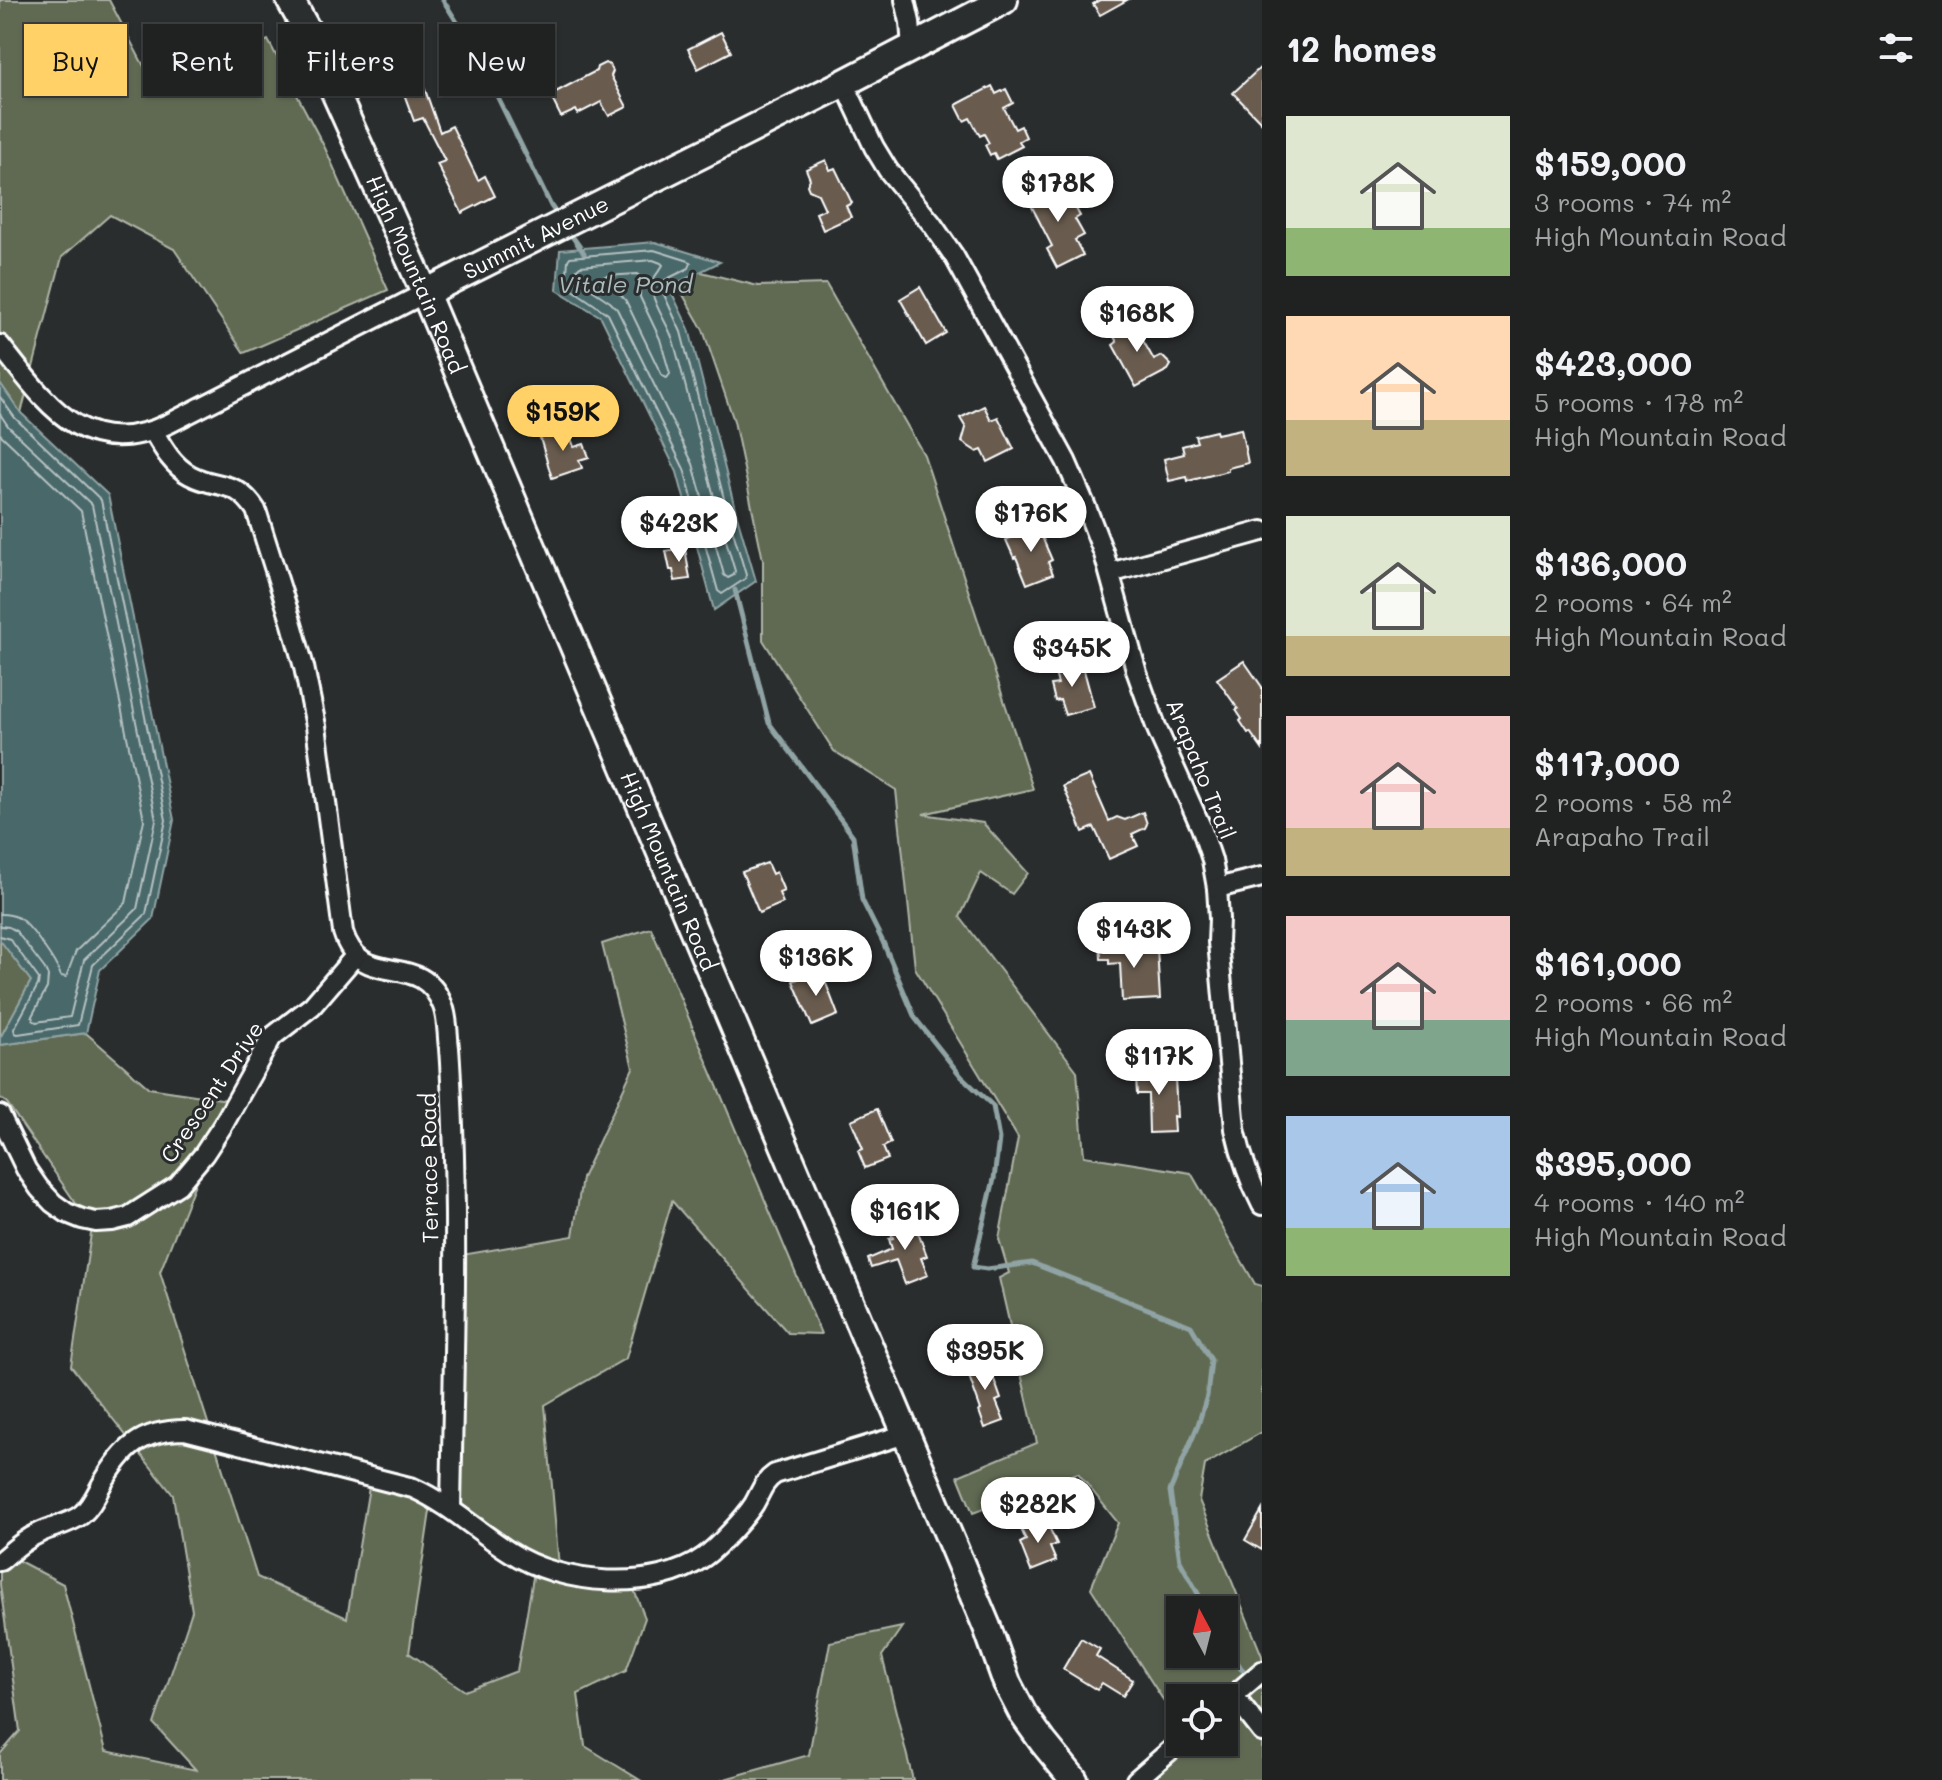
<!DOCTYPE html>
<html lang="en">
<head>
<meta charset="utf-8">
<style>
  body { margin:0; font-family:Mali,sans-serif; background:#2d2f2f; color:#f1f3f6; height:100vh; display:flex; flex-direction:column; font-size:30px; white-space:nowrap }
  * { box-sizing:border-box; margin:0 }
  p { font-size:26px; color:#a2a4a5 }
  .icon { flex:none; width:44px; height:44px; fill:none; stroke:currentColor; stroke-width:2; stroke-linecap:round; stroke-linejoin:round }
  .map { position:relative; flex:1; overflow:hidden }
  .side { display:flex; flex-direction:column; background:#202222; width:680px }
  .side>* { flex:none }
  .guide { position:absolute; left:24px; top:24px; width:760px; height:72px; display:flex; gap:16px }
  .needle { width:52px; rotate:353deg }
  .tools { position:absolute; left:1166px; top:1596px; display:grid; gap:16px }
  .tools a { display:grid; place-items:center; width:72px; height:72px; border-radius:0px; background:#202222; box-shadow:0 2px 6px #0004,0 0 0 2px #3d3f40; font-size:40px }
  .price { position:absolute; translate:-50% -68px; padding:0 18px; border-radius:28px; background:#fff; color:#222; font-size:26px; line-height:52px; filter:drop-shadow(0 2px 4px #0008) }
  .price::after { content:''; position:absolute; left:50%; top:48px; width:24px; height:18px; margin-left:-12px; background:inherit; clip-path:polygon(0 0,100% 0,50% 100%) }
  .price.selected { background:#ffd166; color:#111 }
  ul { padding:0; list-style:none }
  li { display:flex; align-items:center; gap:24px; height:200px; padding:0 24px }
  li span { display:grid; place-items:center; flex:none; width:224px; height:160px; border-radius:0px; color:#555 }
  li>.icon { margin-inline-start:auto }
  span .icon { width:96px; height:96px; fill:#fffc; stroke-width:1 }
  li b { font-size:34px }
  h2 { display:flex; justify-content:space-between; align-items:center; height:96px; padding:0 24px; font-size:34px }
  .tag { padding:0 28px; border-radius:0px; background:#202222; box-shadow:0 2px 6px #0004,0 0 0 2px #3d3f40; font-size:28px; line-height:72px }
  .tag.selected { background:#ffd166; color:#111 }
  main { display:flex; flex:1; min-height:0 }
  .map>svg:first-child { display:block }
  .green { fill:#616b52; stroke:#b0b5a8; stroke-width:2; fill-rule:evenodd }
  .water { fill:#486769; stroke:#91a4a5; stroke-width:2 }
  .lines { fill:none; stroke-linecap:round; stroke-linejoin:round }
  .shore { stroke:#b6c2c3; stroke-width:2 }
  .stream { stroke:#91a4a5; stroke-width:5 }
  .building { fill:#695c50; stroke:#fff; stroke-width:2 }
  .street-casing { stroke:#fff; stroke-width:24 }
  .secondary-casing { stroke:#fff; stroke-width:32 }
  .street { stroke:#2a2d2e; stroke-width:18 }
  .secondary { stroke:#2a2d2e; stroke-width:26 }
  .labels { text-anchor:middle; stroke-width:6; stroke-linejoin:round; paint-order:stroke }
  .street-label { font-size:22px; fill:#fff; stroke:#2a2d2e }
  .water-label { font-size:24px; font-style:italic; fill:#adbbbc; stroke:#2a2d2e }
</style>
</head>
<body>
<main>
<div class="map">
<svg width="1262" height="1780" viewBox="0 0 1262 1780">
  <rect width="100%" height="100%" fill="#2a2d2e"/>
  <filter id="ink" filterUnits="userSpaceOnUse"><feTurbulence type="fractalNoise" baseFrequency=".0125" numOctaves="2"/><feDisplacementMap in="SourceGraphic" scale="16" xChannelSelector="R" yChannelSelector="G"/><feConvolveMatrix kernelMatrix="1 2 1 2 8 2 1 2 1" color-interpolation-filters="sRGB"/></filter>
  <g filter="url(#ink)">
    <g class="green">
      <path d="M 0,0 L 109,0 L 158,93 L 268,40 L 325,148 L 388,290 L 244,353 L 174,249 L 110,215 L 62,257 L 21,413 L 0,383 Z"/>
      <path d="M 665,263 L 758,286 L 826,284 L 924,455 L 1033,789 L 923,814 L 983,823 L 1028,873 L 1012,894 L 981,873 L 960,917 L 1077,1071 L 1084,1156 L 1191,1173 L 1255,1284 L 1262,1286 L 1262,1432 L 1205,1465 L 1199,1500 L 1262,1656 L 1262,1780 L 1140,1780 L 1185,1742 L 1224,1742 L 1224,1698 L 1180,1698 L 1180,1726 L 1091,1588 L 1118,1523 L 1078,1473 L 973,1513 L 958,1476 L 1037,1443 L 999,1278 L 1009,1273 L 999,1239 L 1018,1138 L 915,968 L 896,790 L 834,751 L 763,640 L 763,560 L 734,421 L 703,330 ZM 1180,1610 L 1224,1610 L 1224,1654 L 1180,1654 Z"/>
      <path d="M 651,928 L 821,1334 L 788,1333 L 672,1201 L 626,1358 L 545,1405 L 559,1567 L 632,1585 L 645,1618 L 626,1671 L 578,1694 L 585,1746 L 640,1780 L 0,1780 L 0,1754 L 20,1731 L 0,1585 L 0,1551 L 63,1584 L 106,1751 L 196,1770 L 154,1724 L 192,1611 L 173,1495 L 71,1366 L 92,1227 L 7,1103 L 0,1098 L 0,1045 L 86,1033 L 149,1088 L 228,1100 L 160,1272 L 257,1577 L 347,1618 L 370,1481 L 433,1491 L 409,1653 L 465,1691 L 517,1671 L 536,1560 L 458,1509 L 456,1256 L 573,1236 L 582,1178 L 633,1068 L 602,944 Z"/>
      <path d="M 0,940 L 31,981 L 0,1038 Z"/>
      <path d="M 902,1627 L 882,1656 L 913,1780 L 721,1780 L 809,1755 L 830,1642 Z"/>
    </g>
    <g class="water">
      <path d="M 655,242 L 720,262 L 669,287 L 689,329 L 737,516 L 756,581 L 714,610 L 677,472 L 601,317 L 557,290 L 560,250 Z"/>
      <path d="M 0,383 L 21,413 L 108,495 L 174,820 L 153,919 L 100,970 L 86,1033 L 0,1045 L 0,1038 L 31,981 L 0,940 Z"/>
    </g>
    <g class="lines">
      <g class="shore">
        <path d="M 654,250 L 689,261 L 691,263 L 689,268 L 665,280 L 661,288 L 681,332 L 729,518 L 746,575 L 745,579 L 722,594 L 718,591 L 684,469 L 608,314 L 566,285 L 568,260 L 570,257 Z"/>
        <path d="M 653,260 L 661,263 L 663,265 C 658,274 649,280 652,292 C 656,310 669,325 674,343 C 695,419 712,496 735,571 L 734,575 L 728,578 L 724,575 L 693,464 L 617,309 L 610,302 L 576,279 L 577,269 L 580,266 Z"/>
        <path d="M 637,274 L 640,277 L 640,297 L 660,339 L 670,374 L 667,378 L 662,376 L 626,301 L 620,294 L 602,281 L 605,276 Z"/>
        <path d="M 0,397 L 15,418 L 101,500 L 166,820 L 146,914 L 93,965 L 78,1025 L 18,1034 L 15,1033 L 14,1029 L 38,985 L 39,979 L 10,939 L 0,936"/>
        <path d="M 0,414 L 8,426 L 92,505 L 156,820 L 137,909 L 84,960 L 70,1017 L 36,1022 L 33,1020 L 32,1016 L 47,988 L 48,976 L 45,969 L 16,931 L 9,927 L 0,926"/>
        <path d="M 0,434 L 81,511 L 144,820 L 126,903 L 76,951 L 66,977 L 61,976 C 56,962 31,926 19,918 C 13,915 7,914 0,914"/>
      </g>
      <g class="stream">
        <path d="M 443,0 L 474,49 L 551,206 L 559,217"/>
        <path d="M 567,229 L 584,253"/>
        <path d="M 735,590 L 769,723 L 853,836 L 862,900 L 883,942 L 915,1018 L 961,1076 L 993,1106 L 999,1139 L 994,1179 L 973,1267 L 987,1269 L 1032,1263 L 1191,1326 L 1211,1360 L 1207,1396 L 1198,1425 L 1170,1491 L 1180,1561 L 1207,1610"/>
        <path d="M 1224,1641 L 1241,1668 L 1249,1676"/>
      </g>
    </g>
    <g class="building">
      <path d="M 1100,0 L 1127,0 L 1100,15 L 1093,4 Z"/>
      <path d="M 721,32 L 731,52 L 698,69 L 688,49 Z"/>
      <path d="M 605,63 L 610,65 L 613,71 L 611,76 L 627,107 L 609,116 L 601,102 L 578,114 L 576,110 L 561,117 L 550,95 L 596,71 L 597,67 Z"/>
      <path d="M 1262,66 L 1262,123 L 1233,93 Z"/>
      <path d="M 423,84 L 440,132 L 452,126 L 478,180 L 485,176 L 495,196 L 462,213 L 437,164 L 445,161 L 423,118 L 414,121 L 403,91 Z"/>
      <path d="M 992,86 L 996,94 L 1006,89 L 1013,103 L 1004,108 L 1015,129 L 1021,126 L 1026,137 L 1019,141 L 1022,146 L 997,159 L 994,153 L 990,155 L 985,145 L 989,143 L 984,134 L 980,136 L 970,118 L 964,121 L 956,105 Z"/>
      <path d="M 826,160 L 830,170 L 835,168 L 852,203 L 846,206 L 851,217 L 823,230 L 816,213 L 825,209 L 818,194 L 809,190 L 807,185 L 810,179 L 806,169 Z"/>
      <path d="M 1048,185 L 1051,190 L 1058,186 L 1064,198 L 1069,196 L 1080,216 L 1075,219 L 1084,235 L 1075,240 L 1083,255 L 1057,268 L 1047,249 L 1052,246 L 1030,203 L 1033,201 L 1030,195 Z"/>
      <path d="M 920,287 L 946,333 L 926,345 L 900,299 Z"/>
      <path d="M 1127,318 L 1135,332 L 1137,330 L 1154,360 L 1162,356 L 1171,365 L 1168,370 L 1136,387 L 1113,345 L 1117,342 L 1109,328 Z"/>
      <path d="M 984,406 L 991,420 L 998,417 L 1014,449 L 988,462 L 982,450 L 977,452 L 962,442 L 966,428 L 960,418 Z"/>
      <path d="M 568,429 L 574,447 L 584,444 L 589,457 L 579,460 L 582,468 L 552,478 L 540,438 Z"/>
      <path d="M 1241,429 L 1248,463 L 1228,468 L 1228,471 L 1188,481 L 1187,477 L 1169,481 L 1164,459 L 1184,454 L 1182,446 L 1197,442 L 1195,436 L 1216,431 L 1217,434 Z"/>
      <path d="M 1036,523 L 1052,560 L 1048,562 L 1053,574 L 1027,584 L 1016,557 L 1014,558 L 1006,540 L 1017,535 L 1016,532 Z"/>
      <path d="M 685,548 L 690,579 L 675,581 L 673,570 L 670,570 L 666,551 Z"/>
      <path d="M 1244,661 L 1262,687 L 1262,749 L 1250,732 L 1248,733 L 1240,721 L 1242,719 L 1236,710 L 1238,709 L 1217,679 Z"/>
      <path d="M 1082,663 L 1094,707 L 1065,715 L 1060,700 L 1055,701 L 1051,685 L 1058,684 L 1054,670 Z"/>
      <path d="M 1089,775 L 1109,821 L 1117,817 L 1125,820 L 1143,812 L 1147,824 L 1145,828 L 1132,834 L 1138,846 L 1109,859 L 1094,827 L 1083,832 L 1063,786 Z"/>
      <path d="M 767,863 L 772,874 L 776,872 L 784,891 L 779,893 L 783,903 L 759,913 L 742,872 Z"/>
      <path d="M 1130,940 L 1130,950 L 1157,948 L 1160,999 L 1122,1001 L 1120,963 L 1109,964 L 1109,959 L 1101,959 L 1100,942 Z"/>
      <path d="M 816,971 L 821,983 L 825,981 L 838,1015 L 812,1026 L 793,981 Z"/>
      <path d="M 1169,1062 L 1170,1077 L 1175,1077 L 1177,1117 L 1173,1116 L 1174,1132 L 1149,1133 L 1148,1094 L 1137,1094 L 1136,1078 L 1146,1077 L 1145,1063 Z"/>
      <path d="M 877,1109 L 891,1143 L 883,1147 L 888,1159 L 865,1168 L 858,1151 L 863,1149 L 851,1120 Z"/>
      <path d="M 912,1217 L 927,1256 L 921,1258 L 928,1275 L 905,1284 L 896,1260 L 871,1268 L 868,1259 L 892,1249 L 889,1239 L 893,1238 L 890,1231 L 903,1226 L 901,1221 Z"/>
      <path d="M 980,1357 L 985,1370 L 990,1368 L 1001,1399 L 996,1401 L 1004,1421 L 985,1428 L 979,1411 L 981,1410 L 964,1362 Z"/>
      <path d="M 1262,1510 L 1262,1550 L 1245,1540 Z"/>
      <path d="M 1039,1519 L 1043,1529 L 1049,1527 L 1057,1544 L 1050,1547 L 1056,1561 L 1031,1571 L 1020,1543 L 1026,1540 L 1020,1527 Z"/>
      <path d="M 1081,1638 L 1100,1649 L 1096,1656 L 1133,1680 L 1123,1696 L 1102,1683 L 1097,1690 L 1063,1669 Z"/>
    </g>
    <g class="lines">
      <defs>
        <g id="street">
          <path d="M 905,0 L 910,22 L 912,48"/>
          <path d="M 844,83 L 874,147 L 888,170 L 932,224 L 954,256 L 1066,461 L 1086,507 L 1104,554 L 1137,673 L 1157,729 L 1201,827 L 1212,860 L 1217,888 L 1219,919 L 1218,942 L 1235,1129 C 1241,1156 1249,1180 1262,1205"/>
          <path d="M 0,345 C 47,404 85,464 170,423 L 425,293"/>
          <path d="M 153,431 C 163,448 172,465 190,475 C 218,490 235,478 256,510 L 292,624 L 304,667 L 316,726 L 343,932 C 362,993 421,947 443,1006 C 448,1019 447,1033 449,1048 C 451,1074 452,1100 453,1126 C 458,1254 453,1381 451,1509"/>
          <path d="M 1110,573 L 1262,531"/>
          <path d="M 1217,888 L 1262,877"/>
          <path d="M 0,1115 L 26,1169 L 39,1188 L 53,1203 L 67,1213 L 82,1219 L 96,1222 L 112,1221 L 128,1217 L 178,1185 L 204,1154 L 223,1125 L 272,1037 L 312,1006 L 355,956"/>
          <path d="M 0,1561 C 13,1550 25,1539 41,1532 C 54,1526 69,1524 81,1515 C 91,1507 96,1495 102,1484 C 123,1448 141,1430 185,1430 L 413,1488 C 449,1504 477,1531 510,1552 C 560,1585 655,1593 704,1557 C 718,1547 745,1518 754,1504 C 761,1492 763,1482 775,1474 L 906,1434"/>
          <path d="M 1234,1696 L 1262,1732"/>
          <path d="M 1224,1704 L 1262,1671"/>
          <path d="M 1136,1780 L 1180,1742"/>
        </g>
        <g id="secondary">
          <path id="s1" d="M 290,0 L 308,32 L 425,293 L 906,1434 L 987,1627 L 1007,1683 L 1023,1714 L 1043,1742 L 1074,1780"/>
          <path id="s2" d="M 425,293 L 844,83 L 1004,0"/>
        </g>
      </defs>
      <use href="#street" class="street-casing"/>
      <use href="#secondary" class="secondary-casing"/>
      <use href="#street" class="street"/>
      <use href="#secondary" class="secondary"/>
    </g>
  </g>
  <g class="labels">
    <g class="street-label">
      <text dy="8" stroke="none"><textPath href="#s2" startOffset="124">Summit Avenue</textPath></text>
      <text dy="8" stroke="none"><textPath href="#s1" startOffset="302">High Mountain Road</textPath></text>
      <text transform="translate(1201 769) rotate(68)" y="8">Arapaho Trail</text>
      <text dy="8" stroke="none"><textPath href="#s1" startOffset="950">High Mountain Road</textPath></text>
      <text transform="translate(212 1092) rotate(-56)" y="8">Crescent Drive</text>
      <text transform="translate(429 1168) rotate(-91)" y="8">Terrace Road</text>
    </g>
    <g class="water-label">
      <text x="625" y="293">Vitale Pond</text>
    </g>
  </g>
</svg>
<div class="tools">
<a><svg class="needle" viewBox="-14 -14 28 28"><path d="M0-13l5 13h-10z" fill="#e53935"/><path d="M0 13l5-13h-10z" fill="#a2a4a5"/></svg></a>
<a><svg class="icon" aria-label="locate" viewBox="0 0 24 24"><circle cx="12" cy="12" r="6"/><path d="M12 2v4M12 18v4M2 12h4M18 12h4"/></svg></a>
</div>
<b class="price" style="left:1058px;top:224px">$178K</b>
<b class="price" style="left:1137px;top:354px">$168K</b>
<b class="price selected" style="left:563px;top:453px">$159K</b>
<b class="price" style="left:1031px;top:554px">$176K</b>
<b class="price" style="left:679px;top:564px">$423K</b>
<b class="price" style="left:1072px;top:689px">$345K</b>
<b class="price" style="left:1134px;top:970px">$143K</b>
<b class="price" style="left:816px;top:998px">$136K</b>
<b class="price" style="left:1159px;top:1097px">$117K</b>
<b class="price" style="left:905px;top:1252px">$161K</b>
<b class="price" style="left:985px;top:1392px">$395K</b>
<b class="price" style="left:1038px;top:1545px">$282K</b>
<div class="guide">
<a class="tag selected">Buy</a>
<a class="tag">Rent</a>
<a class="tag">Filters</a>
<a class="tag">New</a>
</div>
</div>
<section class="side">
<h2>12 homes<svg class="icon" aria-label="filters" viewBox="0 0 24 24"><path d="M4 7h16M4 17h16"/><circle cx="9" cy="7" r="2"/><circle cx="15" cy="17" r="2"/></svg></h2>
<ul>
<li><span style="background:linear-gradient(#dfe7d0 70%,#8fb573 0)"><svg class="icon" aria-label="home" viewBox="0 0 24 24"><path d="M3 11l9-7 9 7M6 9v11h12V9"/></svg></span><div><b>$159,000</b><p>3 rooms · 74 m²</p><p>High Mountain Road</p></div></li>
<li><span style="background:linear-gradient(#ffd9b3 65%,#c2b280 0)"><svg class="icon" aria-label="home" viewBox="0 0 24 24"><path d="M3 11l9-7 9 7M6 9v11h12V9"/></svg></span><div><b>$423,000</b><p>5 rooms · 178 m²</p><p>High Mountain Road</p></div></li>
<li><span style="background:linear-gradient(#dfe7d0 75%,#c2b280 0)"><svg class="icon" aria-label="home" viewBox="0 0 24 24"><path d="M3 11l9-7 9 7M6 9v11h12V9"/></svg></span><div><b>$136,000</b><p>2 rooms · 64 m²</p><p>High Mountain Road</p></div></li>
<li><span style="background:linear-gradient(#f6c9c9 70%,#c2b280 0)"><svg class="icon" aria-label="home" viewBox="0 0 24 24"><path d="M3 11l9-7 9 7M6 9v11h12V9"/></svg></span><div><b>$117,000</b><p>2 rooms · 58 m²</p><p>Arapaho Trail</p></div></li>
<li><span style="background:linear-gradient(#f6c9c9 65%,#7fa58c 0)"><svg class="icon" aria-label="home" viewBox="0 0 24 24"><path d="M3 11l9-7 9 7M6 9v11h12V9"/></svg></span><div><b>$161,000</b><p>2 rooms · 66 m²</p><p>High Mountain Road</p></div></li>
<li><span style="background:linear-gradient(#a9c7e8 70%,#8fb573 0)"><svg class="icon" aria-label="home" viewBox="0 0 24 24"><path d="M3 11l9-7 9 7M6 9v11h12V9"/></svg></span><div><b>$395,000</b><p>4 rooms · 140 m²</p><p>High Mountain Road</p></div></li>
</ul>
</section>
</main>
</body>
</html>
